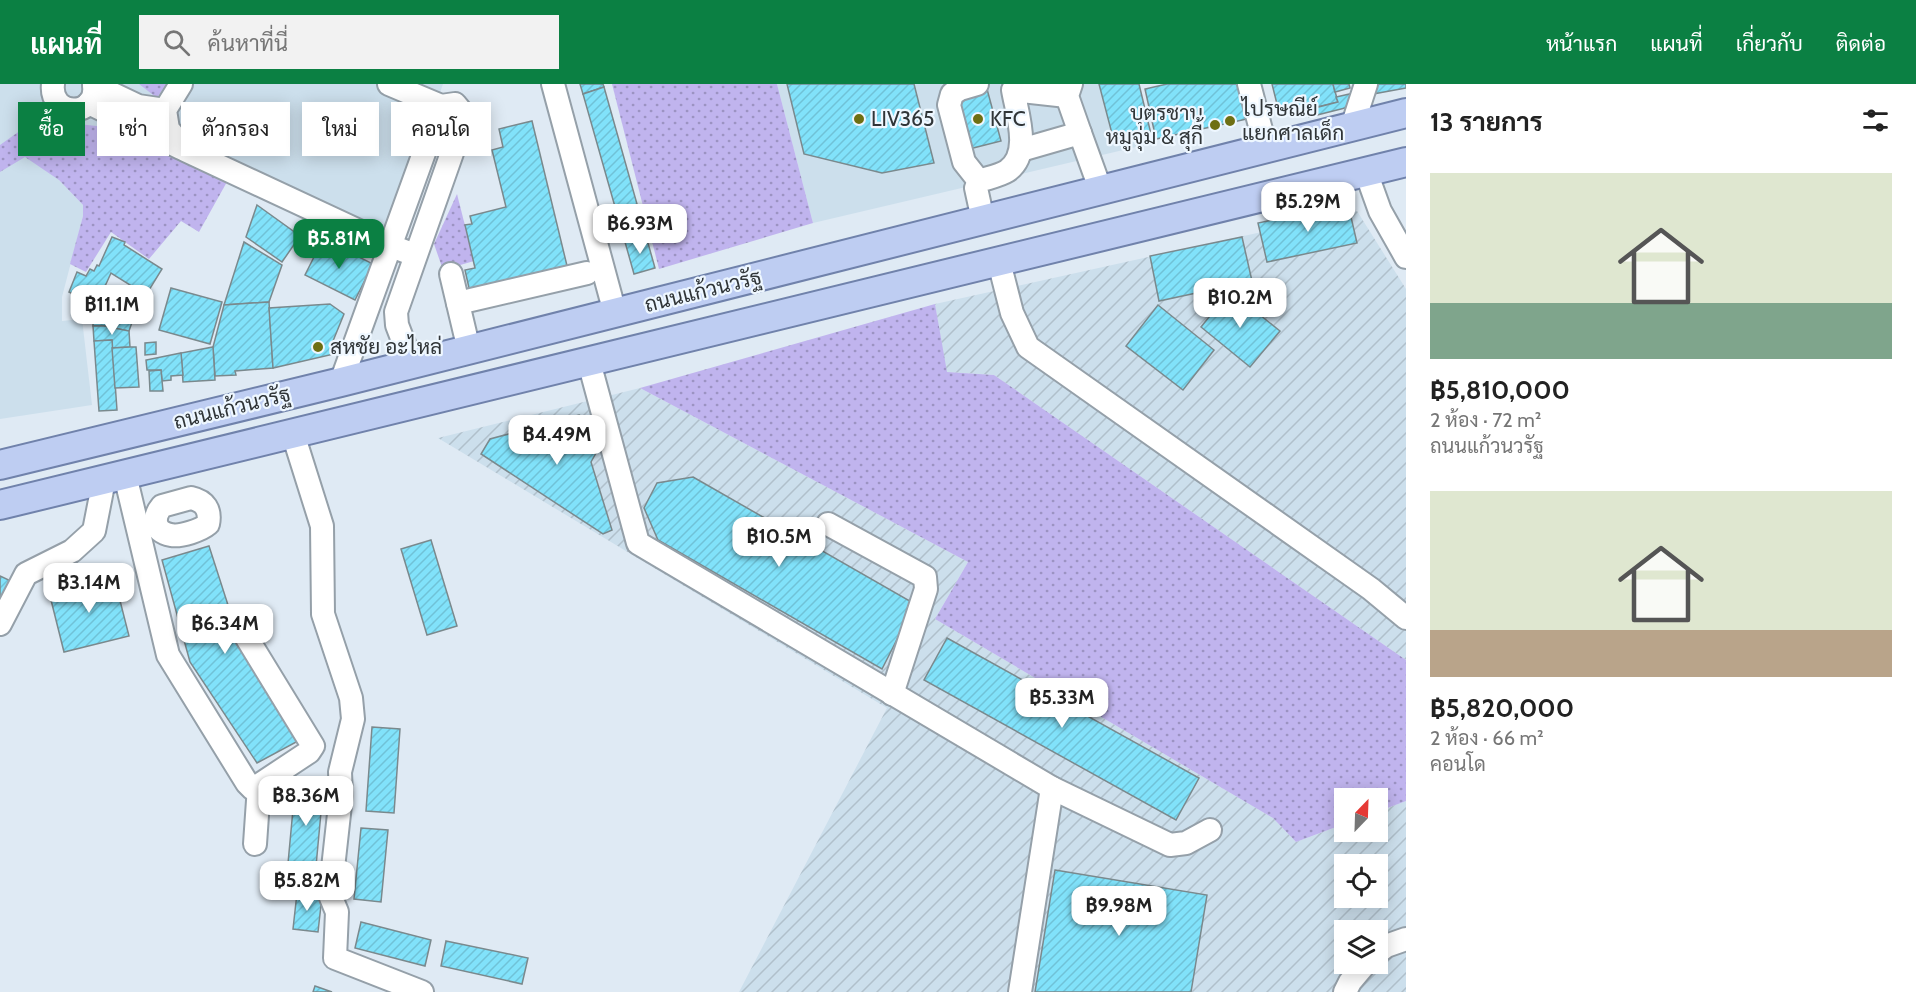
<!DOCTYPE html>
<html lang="th">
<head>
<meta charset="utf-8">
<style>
  body { margin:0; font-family:Cabin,Sarabun,sans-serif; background:#f2f2f2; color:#222; height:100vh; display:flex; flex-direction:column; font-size:22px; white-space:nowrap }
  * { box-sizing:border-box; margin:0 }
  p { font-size:20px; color:#767676 }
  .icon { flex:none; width:33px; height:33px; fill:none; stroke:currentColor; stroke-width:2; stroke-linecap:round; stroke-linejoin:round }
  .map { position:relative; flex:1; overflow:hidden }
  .sheet { display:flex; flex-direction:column; background:#fff; width:510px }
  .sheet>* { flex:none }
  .banner { position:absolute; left:18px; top:18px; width:570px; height:54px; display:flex; gap:12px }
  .needle { width:39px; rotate:23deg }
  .buttons { position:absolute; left:1334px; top:704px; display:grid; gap:12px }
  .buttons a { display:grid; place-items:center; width:54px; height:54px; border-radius:0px; background:#fff; box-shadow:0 3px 15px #0003; font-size:30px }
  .price { position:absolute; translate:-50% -51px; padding:0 14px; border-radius:12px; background:#fff; color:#222; font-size:20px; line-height:39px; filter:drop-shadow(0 2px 3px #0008) }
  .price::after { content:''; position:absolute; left:50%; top:36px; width:18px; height:14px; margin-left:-9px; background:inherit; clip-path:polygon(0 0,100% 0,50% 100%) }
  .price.selected { background:#0b8043; color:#fff }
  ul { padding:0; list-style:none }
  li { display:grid; align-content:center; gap:12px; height:318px; padding:0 24px }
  li span { display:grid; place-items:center; height:186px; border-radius:0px; color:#555 }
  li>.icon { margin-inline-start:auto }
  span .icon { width:108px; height:108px; fill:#fffc; stroke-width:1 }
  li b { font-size:26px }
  h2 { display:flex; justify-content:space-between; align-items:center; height:72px; padding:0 24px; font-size:26px }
  .chip { padding:0 21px; border-radius:0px; background:#fff; box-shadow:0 3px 15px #0003; font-size:21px; line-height:54px }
  .chip.selected { background:#0b8043; color:#fff }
  header { display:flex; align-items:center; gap:36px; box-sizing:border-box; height:84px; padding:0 30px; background:#0b8043; color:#fff }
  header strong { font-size:28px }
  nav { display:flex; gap:33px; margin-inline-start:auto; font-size:21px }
  .search { width:420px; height:54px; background:#f2f2f2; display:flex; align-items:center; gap:15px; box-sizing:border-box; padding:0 21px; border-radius:0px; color:#767676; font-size:22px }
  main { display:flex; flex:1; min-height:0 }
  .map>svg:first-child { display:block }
  .built { fill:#ccdfec }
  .industrial { fill:url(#industrial-furrows); fill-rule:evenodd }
  .grass { fill:url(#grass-dots) }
  .building { fill:url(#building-hatch); stroke:#7a898d; stroke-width:1.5 }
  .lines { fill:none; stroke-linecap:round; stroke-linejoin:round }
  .minor-casing { stroke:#95a0a9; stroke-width:26 }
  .major-casing { stroke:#7082ab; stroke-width:32 }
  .minor { stroke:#fff; stroke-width:22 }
  .major { stroke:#becdf2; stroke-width:28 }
  .poi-dot { fill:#6e6f13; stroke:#eef7ff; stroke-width:2 }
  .labels { text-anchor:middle; stroke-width:4.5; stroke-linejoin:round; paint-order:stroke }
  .poi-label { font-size:21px; fill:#303538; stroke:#eef7ff; text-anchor:start }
  .street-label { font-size:21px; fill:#303538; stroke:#eef7ff }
</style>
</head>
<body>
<header>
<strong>แผนที่</strong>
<div class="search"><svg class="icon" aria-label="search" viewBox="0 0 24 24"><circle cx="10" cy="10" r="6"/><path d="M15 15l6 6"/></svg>ค้นหาที่นี่</div>
<nav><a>หน้าแรก</a><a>แผนที่</a><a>เกี่ยวกับ</a><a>ติดต่อ</a></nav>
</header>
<main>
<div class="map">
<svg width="1406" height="908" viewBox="0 0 1406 908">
  <defs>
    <pattern id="industrial-furrows" width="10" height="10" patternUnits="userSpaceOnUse" patternTransform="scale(1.5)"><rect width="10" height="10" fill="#ccdfec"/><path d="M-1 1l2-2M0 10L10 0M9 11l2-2" fill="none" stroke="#b0c0cb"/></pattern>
    <pattern id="grass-dots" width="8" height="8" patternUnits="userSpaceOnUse" patternTransform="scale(1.5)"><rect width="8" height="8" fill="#c0b4ee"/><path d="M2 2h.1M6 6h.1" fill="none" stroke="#9c93c2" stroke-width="1.8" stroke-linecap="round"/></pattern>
    <pattern id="building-hatch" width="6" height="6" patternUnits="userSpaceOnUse" patternTransform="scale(1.5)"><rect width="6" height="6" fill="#81e2fa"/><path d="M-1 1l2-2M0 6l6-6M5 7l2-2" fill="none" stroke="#70c2d7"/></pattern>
  </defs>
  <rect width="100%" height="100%" fill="#dfeaf4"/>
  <g class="built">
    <path d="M 0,0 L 443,0 L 385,164 L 106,43 L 63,55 L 59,96 L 83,121 L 83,132 L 62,213 L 62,237 L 82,235 L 92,321 L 0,335 Z"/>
    <path d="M 777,0 L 1139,0 L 1153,59 L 813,139 Z"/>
  </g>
  <g class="industrial">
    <path d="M 1357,127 L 1406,205 L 1406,576 L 994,291 L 946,288 L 935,220 Z"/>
    <path d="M 640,304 L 968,478 L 935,535 L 1273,734 L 1296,758 L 1344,740 L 1344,747 L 1377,747 L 1377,728 L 1406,717 L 1406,908 L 739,908 L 887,624 L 438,354 ZM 1344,780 L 1377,780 L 1377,813 L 1344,813 ZM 1344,846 L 1377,846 L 1377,879 L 1344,879 Z"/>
  </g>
  <g class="grass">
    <path d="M 139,0 L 166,0 L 157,14 Z"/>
    <path d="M 612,0 L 777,0 L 813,139 L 659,185 Z"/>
    <path d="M 59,38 L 106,43 L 228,96 L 199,148 L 181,137 L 149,175 L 111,148 L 86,188 L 70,180 L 83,132 L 83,121 L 59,96 L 25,73 L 0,88 L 0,61 L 21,46 L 48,70 L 57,49 L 62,54 Z"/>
    <path d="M 457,110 L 474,177 L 443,186 L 434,160 Z"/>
    <path d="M 935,220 L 947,288 L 994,291 L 1406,576 L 1406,717 L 1377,728 L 1377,714 L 1344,714 L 1344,740 L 1296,758 L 1273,734 L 935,535 L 968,478 L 640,304 Z"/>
  </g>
  <g class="building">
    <path d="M 580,0 L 603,0 L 604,3 L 583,10 Z"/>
    <path d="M 787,0 L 914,0 L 934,79 L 882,89 L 804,70 Z"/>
    <path d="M 1099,0 L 1139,0 L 1151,50 L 1115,61 Z"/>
    <path d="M 1167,0 L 1239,0 L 1247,35 L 1156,55 L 1145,5 Z"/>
    <path d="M 1272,0 L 1333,0 L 1338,18 L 1280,32 Z"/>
    <path d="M 1333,0 L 1349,0 L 1350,4 L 1335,8 Z"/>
    <path d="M 1375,0 L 1406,0 L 1406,4 L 1373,10 Z"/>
    <path d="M 604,3 L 646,152 L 625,158 L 583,10 Z"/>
    <path d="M 987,5 L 1001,57 L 969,65 L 956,13 Z"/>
    <path d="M 1354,9 L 1357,21 L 1309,33 L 1307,26 L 1338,18 L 1336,13 Z"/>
    <path d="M 532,37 L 569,190 L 471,213 L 465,186 L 475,184 L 465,141 L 472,140 L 470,132 L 506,123 L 492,66 L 503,63 L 499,45 Z"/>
    <path d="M 1348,120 L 1357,159 L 1267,178 L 1258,139 Z"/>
    <path d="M 257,121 L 300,152 L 282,178 L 246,153 Z"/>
    <path d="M 646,152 L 655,184 L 634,190 L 625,158 Z"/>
    <path d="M 112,153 L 125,158 L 124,161 L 162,185 L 146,211 L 111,189 L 97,220 L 93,220 L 86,235 L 76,230 L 81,218 L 76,216 L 78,212 L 69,208 L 77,188 L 86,192 L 90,185 L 94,187 L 97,181 L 99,182 Z"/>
    <path d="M 1242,153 L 1252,197 L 1159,217 L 1150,172 Z"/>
    <path d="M 323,155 L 373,180 L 355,216 L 305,191 Z"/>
    <path d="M 244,158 L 282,181 L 269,218 L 224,221 Z"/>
    <path d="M 171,204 L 222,218 L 210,260 L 159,246 Z"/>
    <path d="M 1230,207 L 1280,247 L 1250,283 L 1201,243 Z"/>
    <path d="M 269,218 L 273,284 L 235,287 L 236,291 L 215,292 L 213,263 L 224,221 Z"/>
    <path d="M 93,220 L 136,227 L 129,247 L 104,242 L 93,242 Z"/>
    <path d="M 330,220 L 344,230 L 333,257 L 334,270 L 273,284 L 269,224 Z"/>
    <path d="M 1158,221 L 1214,266 L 1183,306 L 1126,262 Z"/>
    <path d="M 93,242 L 104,242 L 129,247 L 130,263 L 112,264 L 112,256 L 94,257 Z"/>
    <path d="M 112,256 L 117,326 L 99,327 L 94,257 Z"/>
    <path d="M 156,258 L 156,270 L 145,271 L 145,259 Z"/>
    <path d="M 130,263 L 136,263 L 139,303 L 115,304 L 112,264 Z"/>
    <path d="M 213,263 L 215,296 L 183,298 L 181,269 Z"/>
    <path d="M 181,269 L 183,291 L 171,292 L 171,296 L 162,297 L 161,286 L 147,286 L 146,276 Z"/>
    <path d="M 161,286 L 163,307 L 150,307 L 149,287 Z"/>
    <path d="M 579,331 L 594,340 L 600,362 L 591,378 L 612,446 L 603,450 L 481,370 L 490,355 Z"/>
    <path d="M 693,393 L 915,520 L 882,585 L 658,456 L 644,424 L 657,399 Z"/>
    <path d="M 431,456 L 457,542 L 427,551 L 401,465 Z"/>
    <path d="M 209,462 L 237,549 L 300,656 L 257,679 L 190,578 L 162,476 Z"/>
    <path d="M 0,492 L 13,498 L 0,523 Z"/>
    <path d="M 114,493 L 129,552 L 64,568 L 49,508 Z"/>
    <path d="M 947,554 L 1199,694 L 1176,736 L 924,596 Z"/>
    <path d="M 372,643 L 400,645 L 394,729 L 366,727 Z"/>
    <path d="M 296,693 L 324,696 L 315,793 L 287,790 Z"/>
    <path d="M 361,744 L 388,746 L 381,818 L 354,815 Z"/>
    <path d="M 1055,786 L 1207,811 L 1191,908 L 1035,908 Z"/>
    <path d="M 297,809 L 322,812 L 318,848 L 293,845 Z"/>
    <path d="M 361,838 L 431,856 L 425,882 L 355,864 Z"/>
    <path d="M 446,857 L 528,874 L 522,900 L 441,882 Z"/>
    <path d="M 315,902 L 332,908 L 313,908 Z"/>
  </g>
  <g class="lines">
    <defs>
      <g id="minor">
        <path d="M 53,0 C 49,34 99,34 94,0"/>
        <path d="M 181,0 L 165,26 L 168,45 L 185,66 L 391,162 L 415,171"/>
        <path d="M 389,0 L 441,22 L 455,20 L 465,32 L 396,228 L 397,241 L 412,280"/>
        <path d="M 553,0 L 615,229"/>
        <path d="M 977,0 L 960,5 L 952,10 L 949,21 L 964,78 L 979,97"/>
        <path d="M 1249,0 L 1266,65"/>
        <path d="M 94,1 L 138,22 L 165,26"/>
        <path d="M 89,19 L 181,64"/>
        <path d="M 1352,43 L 1366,0"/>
        <path d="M 1080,49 L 1101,107"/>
        <path d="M 1021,66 L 1080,49 L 1067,12 L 1071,0"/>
        <path d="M 1366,88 L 1380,127 L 1406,173"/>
        <path d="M 983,136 L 976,104 L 979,97 C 987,94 999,92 1007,87 C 1032,70 1017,30 1013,6 L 1067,12"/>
        <path d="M 999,178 L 1012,229 L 1028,263 L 1371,505 L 1406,534"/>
        <path d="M 451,190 L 469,266"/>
        <path d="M 458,219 L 587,189"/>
        <path d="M 589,278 L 638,459 L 1052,704 L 1020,908"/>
        <path d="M 341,298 L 441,22"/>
        <path d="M 293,350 L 322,442 L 323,530 L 351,614 L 353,635 L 340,688 L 341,712 L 330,811 L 337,828 L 335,874 L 422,908"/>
        <path d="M 125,391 L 168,571 L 247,699 L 253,705 L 309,668 L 313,662 L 242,546"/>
        <path d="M 191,414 C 205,417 211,426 208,440 C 201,446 181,453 171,451 C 154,448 152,434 162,422 Z"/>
        <path d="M 828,440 L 925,493 L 926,505 L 892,610"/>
        <path d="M 0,540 L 26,490 L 72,467 L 94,447 L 104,396"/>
        <path d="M 1052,704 L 1170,761 L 1186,759 L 1210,746"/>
        <path d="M 255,760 L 259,702"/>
        <path d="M 1377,869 L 1386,862 L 1406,855"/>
        <path d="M 1345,908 L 1350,898 L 1366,879"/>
      </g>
      <g id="major">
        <path d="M 0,381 L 341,298 L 1406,29"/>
        <path d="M 0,421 L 1406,78"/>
      </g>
    </defs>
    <use href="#minor" class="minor-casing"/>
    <use href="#major" class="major-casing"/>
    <use href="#minor" class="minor"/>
    <use href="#major" class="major"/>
  </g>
  <g class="poi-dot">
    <circle cx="859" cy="35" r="6"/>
    <circle cx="978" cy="35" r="6"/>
    <circle cx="1230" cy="37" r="6"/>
    <circle cx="1215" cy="41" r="6"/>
    <circle cx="318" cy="263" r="6"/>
  </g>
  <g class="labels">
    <g class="poi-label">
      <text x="1242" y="32">ไปรษณีย์<tspan x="1242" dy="24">แยกศาลเด็ก</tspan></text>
      <text x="1203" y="36" text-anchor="end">บุตรชาบู<tspan x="1203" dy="24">หมูจุ่ม &amp; สุกี้</tspan></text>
      <text x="871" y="42">LIV365</text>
      <text x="990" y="42">KFC</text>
      <text x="330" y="270">สหชัย อะไหล่</text>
    </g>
    <g class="street-label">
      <text transform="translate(703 207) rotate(-14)" y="7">ถนนแก้วนวรัฐ</text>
      <text transform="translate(232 324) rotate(-14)" y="7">ถนนแก้วนวรัฐ</text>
    </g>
  </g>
</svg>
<div class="buttons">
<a><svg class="needle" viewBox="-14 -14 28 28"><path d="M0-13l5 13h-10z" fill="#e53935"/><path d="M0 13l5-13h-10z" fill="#767676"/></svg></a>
<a><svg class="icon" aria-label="locate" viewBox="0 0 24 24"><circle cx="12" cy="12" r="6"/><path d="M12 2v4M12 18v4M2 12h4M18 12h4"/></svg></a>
<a><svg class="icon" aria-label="layers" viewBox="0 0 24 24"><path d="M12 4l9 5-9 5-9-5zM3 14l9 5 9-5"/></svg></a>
</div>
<b class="price" style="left:1308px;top:149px">฿5.29M</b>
<b class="price" style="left:640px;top:171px">฿6.93M</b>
<b class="price selected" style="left:339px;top:186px">฿5.81M</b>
<b class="price" style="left:1240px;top:245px">฿10.2M</b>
<b class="price" style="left:112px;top:252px">฿11.1M</b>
<b class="price" style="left:557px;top:382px">฿4.49M</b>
<b class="price" style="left:779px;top:484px">฿10.5M</b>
<b class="price" style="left:89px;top:530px">฿3.14M</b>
<b class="price" style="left:225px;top:571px">฿6.34M</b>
<b class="price" style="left:1062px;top:645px">฿5.33M</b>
<b class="price" style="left:306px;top:743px">฿8.36M</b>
<b class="price" style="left:307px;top:828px">฿5.82M</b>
<b class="price" style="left:1119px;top:853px">฿9.98M</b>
<div class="banner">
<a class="chip selected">ซื้อ</a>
<a class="chip">เช่า</a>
<a class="chip">ตัวกรอง</a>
<a class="chip">ใหม่</a>
<a class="chip">คอนโด</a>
</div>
</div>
<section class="sheet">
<h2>13 รายการ<svg class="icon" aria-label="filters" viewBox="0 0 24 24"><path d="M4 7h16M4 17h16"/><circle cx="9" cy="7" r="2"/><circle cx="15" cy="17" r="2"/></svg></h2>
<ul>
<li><span style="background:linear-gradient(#dfe7d0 70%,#7fa58c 0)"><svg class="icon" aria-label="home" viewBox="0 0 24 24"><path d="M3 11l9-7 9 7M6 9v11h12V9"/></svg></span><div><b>฿5,810,000</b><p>2 ห้อง · 72 m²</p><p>ถนนแก้วนวรัฐ</p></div></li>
<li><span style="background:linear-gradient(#dfe7d0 75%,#b9a48a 0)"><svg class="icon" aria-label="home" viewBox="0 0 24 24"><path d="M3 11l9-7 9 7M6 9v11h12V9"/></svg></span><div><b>฿5,820,000</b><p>2 ห้อง · 66 m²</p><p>คอนโด</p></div></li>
</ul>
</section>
</main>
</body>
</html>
